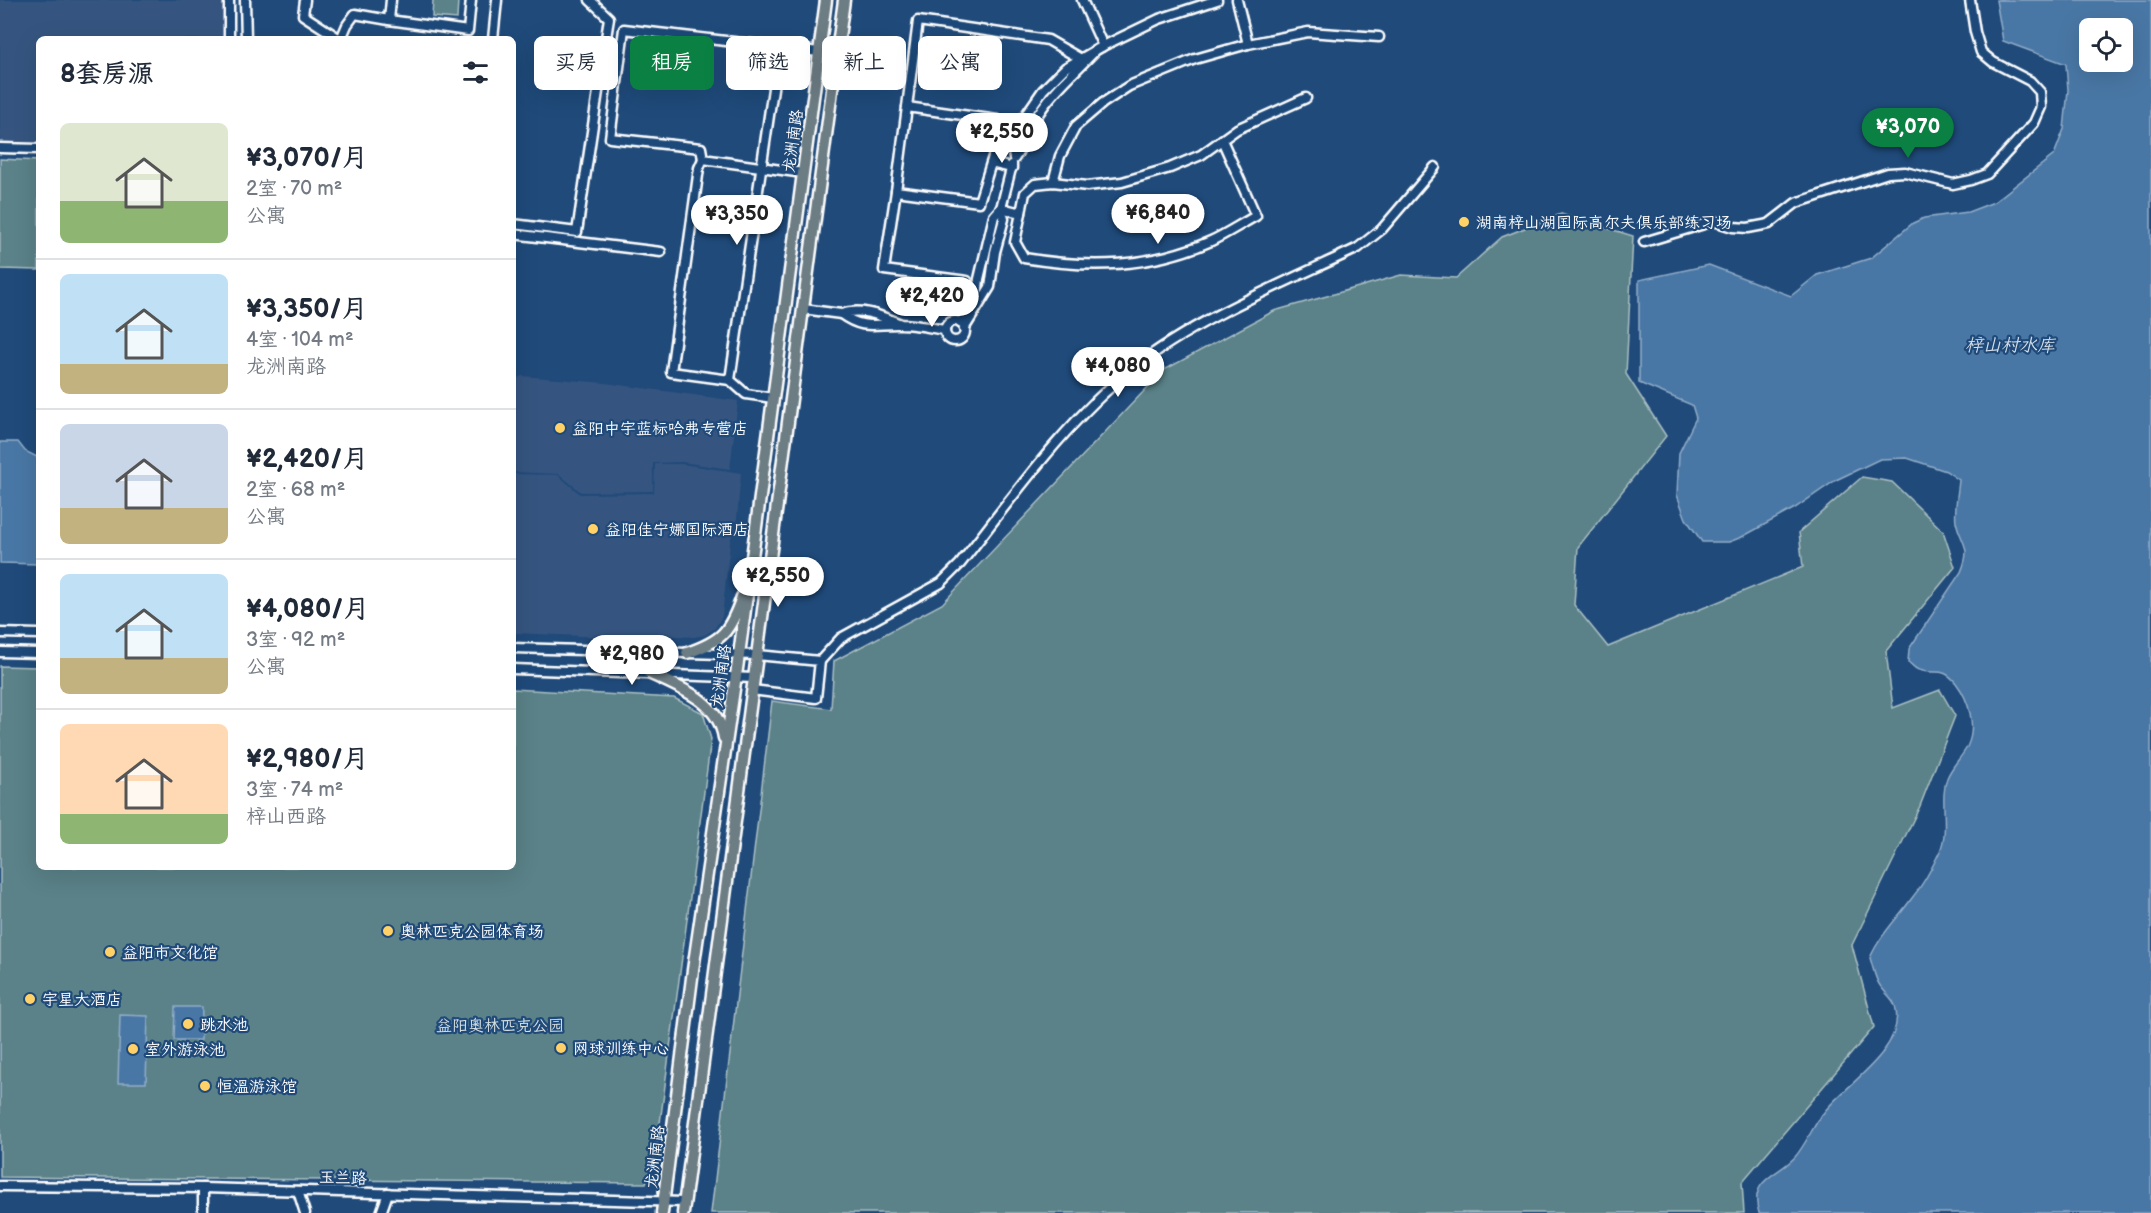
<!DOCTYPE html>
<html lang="zh">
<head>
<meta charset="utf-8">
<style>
  body { margin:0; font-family:"Balsamiq Sans","LXGW WenKai TC",sans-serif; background:#f6f6f7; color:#1f2937; height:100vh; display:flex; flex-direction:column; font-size:22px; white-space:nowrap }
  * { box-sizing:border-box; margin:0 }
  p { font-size:20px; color:#747a83 }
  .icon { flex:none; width:33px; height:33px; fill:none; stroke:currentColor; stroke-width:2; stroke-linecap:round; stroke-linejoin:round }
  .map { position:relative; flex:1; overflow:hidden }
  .drawer { position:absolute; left:36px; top:36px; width:480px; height:834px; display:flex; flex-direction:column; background:#fff; border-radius:9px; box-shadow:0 6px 24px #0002 }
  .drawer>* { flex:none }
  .top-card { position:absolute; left:534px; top:36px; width:570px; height:54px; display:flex; gap:12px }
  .buttons { position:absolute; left:2079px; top:18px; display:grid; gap:12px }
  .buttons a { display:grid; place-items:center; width:54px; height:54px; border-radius:9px; background:#fff; box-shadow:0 6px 24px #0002; font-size:30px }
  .price { position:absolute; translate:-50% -51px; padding:0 14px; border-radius:21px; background:#fff; color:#222; font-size:20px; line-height:39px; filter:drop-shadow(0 2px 3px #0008) }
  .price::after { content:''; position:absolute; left:50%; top:36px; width:18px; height:14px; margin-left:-9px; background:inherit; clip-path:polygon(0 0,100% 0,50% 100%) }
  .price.selected { background:#0b8043; color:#fff }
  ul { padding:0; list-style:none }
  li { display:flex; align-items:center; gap:18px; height:150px; padding:0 24px }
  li+li { border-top:2px solid #e0e1e3 }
  li span { display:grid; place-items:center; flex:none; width:168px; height:120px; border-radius:9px; color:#555 }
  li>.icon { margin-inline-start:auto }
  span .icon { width:72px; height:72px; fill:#fffc; stroke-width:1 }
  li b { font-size:26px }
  h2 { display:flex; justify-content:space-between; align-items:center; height:72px; padding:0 24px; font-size:26px }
  .chip { padding:0 21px; border-radius:9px; background:#fff; box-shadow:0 6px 24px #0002; font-size:21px; line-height:54px }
  .chip.selected { background:#0b8043; color:#fff }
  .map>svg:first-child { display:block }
  .built { fill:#355580 }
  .green { fill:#5a8288; stroke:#acc0c4; stroke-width:1.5 }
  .water { fill:#4a77a5; stroke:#92adc9; stroke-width:1.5; fill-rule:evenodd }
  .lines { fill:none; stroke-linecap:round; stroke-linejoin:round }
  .minor-casing { stroke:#fff; stroke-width:13 }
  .major-casing { stroke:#fff; stroke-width:15 }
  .minor { stroke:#1f4a7a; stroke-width:8 }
  .major { stroke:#6d7d84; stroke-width:10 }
  .poi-dot { fill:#ffd166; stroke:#1f4a7a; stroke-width:2 }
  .labels { text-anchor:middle; stroke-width:4.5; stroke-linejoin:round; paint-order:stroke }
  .street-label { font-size:16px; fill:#fff; stroke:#1f4a7a }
  .poi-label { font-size:16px; fill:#fff; stroke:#1f4a7a; text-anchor:start }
  .park-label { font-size:16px; fill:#d6e0e1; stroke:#1f4a7a }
  .water-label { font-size:18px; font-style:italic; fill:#d2dde8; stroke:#1f4a7a }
</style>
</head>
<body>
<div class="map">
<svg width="2151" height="1213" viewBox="0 0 2151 1213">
  <rect width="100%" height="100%" fill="#1f4a7a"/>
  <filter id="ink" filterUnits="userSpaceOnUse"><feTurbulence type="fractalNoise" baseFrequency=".0167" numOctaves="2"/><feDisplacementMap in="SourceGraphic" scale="12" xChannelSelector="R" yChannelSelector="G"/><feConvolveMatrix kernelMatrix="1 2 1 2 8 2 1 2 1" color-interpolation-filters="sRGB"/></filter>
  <g filter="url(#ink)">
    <g class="built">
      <path d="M 0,0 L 234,0 L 234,39 L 39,39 L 39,153 L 0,151 Z"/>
      <path d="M 522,376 L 605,383 L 738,401 L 730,469 L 682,462 L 653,463 L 653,491 L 581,492 L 559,474 L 513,472 L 513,380 Z"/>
      <path d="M 655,464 L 682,464 L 741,473 L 737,518 L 730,542 L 722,617 L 715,628 L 705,635 L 694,637 L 639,634 L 606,637 L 513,633 L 513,474 L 558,475 L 580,494 L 654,493 Z"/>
    </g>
    <g class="green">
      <path d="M 433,0 L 458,0 L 457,19 L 432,17 Z"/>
      <path d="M 0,159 L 39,161 L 39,270 L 0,269 Z"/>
      <path d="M 1561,214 L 1633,236 L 1626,374 L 1666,436 L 1578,547 L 1574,605 L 1608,647 L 1803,567 L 1799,532 L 1862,477 L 1892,482 L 1943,531 L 1955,567 L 1886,651 L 1893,708 L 1940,690 L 1955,716 L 1920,806 L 1852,945 L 1874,1027 L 1742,1182 L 1744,1213 L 711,1213 L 772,701 L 831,709 L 834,661 L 942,604 L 1164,370 L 1274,311 L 1401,275 L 1456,278 L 1502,237 Z"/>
      <path d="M 0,666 L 39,667 L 39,867 L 513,867 L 513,689 L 674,698 L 703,713 L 711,739 L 656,1153 L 646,1183 L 0,1177 Z"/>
    </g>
    <g class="water">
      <path d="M 1996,0 L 2151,0 L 2151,1213 L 1759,1213 C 1748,1179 1778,1176 1795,1157 C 1807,1143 1813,1125 1825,1111 C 1847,1083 1903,1051 1896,1010 C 1895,1000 1887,995 1881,987 C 1875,980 1873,967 1870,958 C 1880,935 1898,918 1912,898 C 1923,885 1933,866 1940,851 C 1950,828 1939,800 1947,778 C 1952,766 1961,758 1967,747 C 1977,727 1969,700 1956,683 C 1942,665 1935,676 1919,670 C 1915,669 1911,664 1908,662 L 1909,649 L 1961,572 C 1972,545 1962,546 1956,522 C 1954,510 1958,493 1959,480 L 1946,471 L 1907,458 L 1880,459 L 1836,480 L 1795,508 L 1742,537 L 1729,542 L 1702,542 L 1686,519 L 1677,495 L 1679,453 L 1696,418 L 1692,405 L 1639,383 L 1639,280 L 1709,265 L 1791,296 L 1817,275 L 1871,258 L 1913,223 L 1924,218 L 1968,212 L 1994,202 L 2054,155 L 2064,129 L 2068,90 L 2066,64 L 2003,41 ZM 2122,28 L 2122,62 L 2090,62 L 2090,28 Z"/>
      <path d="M 0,442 L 18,442 L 25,451 L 39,458 L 39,564 L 0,563 Z"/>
      <path d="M 175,1007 L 202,1007 L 201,1040 L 174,1040 Z"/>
      <path d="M 120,1015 L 148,1016 L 146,1083 L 118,1083 Z"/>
    </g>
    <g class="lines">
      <defs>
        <g id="minor">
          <path d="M 229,0 L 229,39"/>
          <path d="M 245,0 L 246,39"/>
          <path d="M 305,0 L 303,15 L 340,39"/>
          <path d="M 391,0 L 389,20 L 468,31 L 471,0"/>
          <path d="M 1082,0 L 1103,46"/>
          <path d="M 1237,0 L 1248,44"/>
          <path d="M 341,39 L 347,25 L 355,14 L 389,20"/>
          <path d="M 493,39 L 497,0"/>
          <path d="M 1095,51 C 1074,73 1049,94 1034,121 C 1027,134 1022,147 1014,159 L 1012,144 L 1025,116 L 1043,90 L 1065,68 L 1103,46 L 1159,19 L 1217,0"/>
          <path d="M 907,107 L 918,21 L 1048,40 L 1081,59"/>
          <path d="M 0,148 L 39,149"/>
          <path d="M 703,159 L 699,168 L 671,372 L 730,380"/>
          <path d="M 991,163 L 979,202 L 896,191 L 907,107 L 1004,121 L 991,163 L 1012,168"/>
          <path d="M 803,173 L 703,159 L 701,148 L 610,138 L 624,29 L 819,52"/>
          <path d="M 1053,182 L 1060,156 L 1076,126 L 1103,103 L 1129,86 L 1195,59 L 1248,44 L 1308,32 L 1379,37"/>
          <path d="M 896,191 L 884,270 L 967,281"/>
          <path d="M 1001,208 L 1021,213 L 1025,193 L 1035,184 L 1053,182 L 1087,186 L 1122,182 L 1170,168 L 1201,155 L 1237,129 L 1306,98"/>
          <path d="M 1021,213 L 1015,242 L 1024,258 C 1089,269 1150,268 1211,241 C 1226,234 1241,224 1256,216 L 1222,140"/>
          <path d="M 513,224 L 577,232 L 609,18 L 590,0"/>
          <path d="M 513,234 L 661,252"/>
          <path d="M 1644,242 L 1714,221 L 1733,227 L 1748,228 L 1769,224 L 1796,203 L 1888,173 L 1905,172 L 1953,184 L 1971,180 L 1987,174 L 2034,123 L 2041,107 L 2040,92 L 2030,81 L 1993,62 L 1981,52 L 1975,32 L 1970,0"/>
          <path d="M 803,309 L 841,314"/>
          <circle cx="955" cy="331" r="10"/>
          <path d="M 960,323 L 977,299 L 979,279 L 994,216 L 1001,208 L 1012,165"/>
          <path d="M 901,324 C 881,316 862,307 841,314 C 864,331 876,323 901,324 C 916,324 931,328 945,330"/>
          <path d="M 964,329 L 990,287 L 995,252 L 1004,219 L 1001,208"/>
          <path d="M 773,398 L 746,394 L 730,380 L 779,48"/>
          <path d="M 0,633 L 39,634"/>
          <path d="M 513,648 L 757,655 L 820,661 L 816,698 L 752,690"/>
          <path d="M 0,652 L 39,653"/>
          <path d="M 820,661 L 841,638 L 941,583 L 960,564 C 1012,498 1067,420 1132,369 C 1197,318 1284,283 1358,248 L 1382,229 L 1435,167"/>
          <path d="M 513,669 L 754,678"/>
          <path d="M 0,1186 L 203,1188 L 684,1202"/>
          <path d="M 298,1191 L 305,1213"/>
          <path d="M 203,1213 L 203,1188"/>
          <path d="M 381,1213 L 388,1193"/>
        </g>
        <g id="major">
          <path d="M 687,653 C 722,641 730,632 742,597"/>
          <path d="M 649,673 C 680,688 718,700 724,738"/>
          <path d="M 662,1213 L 693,970 L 739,655 L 826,0"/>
          <path d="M 683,1213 L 844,0"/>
        </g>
      </defs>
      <use href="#minor" class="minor-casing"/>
      <use href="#major" class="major-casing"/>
      <use href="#minor" class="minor"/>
      <use href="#major" class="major"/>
    </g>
  </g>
  <g class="poi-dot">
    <circle cx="1464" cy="222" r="6"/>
    <circle cx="560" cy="428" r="6"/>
    <circle cx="593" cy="529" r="6"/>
    <circle cx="388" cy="931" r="6"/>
    <circle cx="110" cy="952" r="6"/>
    <circle cx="30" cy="999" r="6"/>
    <circle cx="188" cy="1024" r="6"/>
    <circle cx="561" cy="1048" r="6"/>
    <circle cx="133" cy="1049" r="6"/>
    <circle cx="205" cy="1086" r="6"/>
  </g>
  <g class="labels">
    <g class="street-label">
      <text transform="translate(792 141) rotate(-82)" y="6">龙洲南路</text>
      <text transform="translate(720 676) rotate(-82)" y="6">龙洲南路</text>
      <text transform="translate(654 1157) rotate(-83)" y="6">龙洲南路</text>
      <text transform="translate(343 1177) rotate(2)" y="6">玉兰路</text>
    </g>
    <g class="poi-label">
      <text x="1476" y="228">湖南梓山湖国际高尔夫俱乐部练习场</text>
      <text x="572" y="434">益阳中宇蓝标哈弗专营店</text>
      <text x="605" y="535">益阳佳宁娜国际酒店</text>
      <text x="400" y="937">奥林匹克公园体育场</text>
      <text x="122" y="958">益阳市文化馆</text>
      <text x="42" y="1005">宇星大酒店</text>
      <text x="200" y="1030">跳水池</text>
      <text x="573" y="1054">网球训练中心</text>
      <text x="145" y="1055">室外游泳池</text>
      <text x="217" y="1092">恒温游泳馆</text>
    </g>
    <g class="park-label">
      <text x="500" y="1031">益阳奥林匹克公园</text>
    </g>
    <g class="water-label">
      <text x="2010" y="351">梓山村水库</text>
    </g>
  </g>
</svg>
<div class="buttons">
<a><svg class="icon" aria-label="locate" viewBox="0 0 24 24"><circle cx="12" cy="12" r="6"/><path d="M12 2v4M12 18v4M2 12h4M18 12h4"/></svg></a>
</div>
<b class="price selected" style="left:1908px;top:159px">¥3,070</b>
<b class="price" style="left:1002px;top:164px">¥2,550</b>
<b class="price" style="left:1158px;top:245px">¥6,840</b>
<b class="price" style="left:737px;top:246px">¥3,350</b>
<b class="price" style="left:932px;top:328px">¥2,420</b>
<b class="price" style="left:1118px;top:398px">¥4,080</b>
<b class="price" style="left:778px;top:608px">¥2,550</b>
<b class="price" style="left:632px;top:686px">¥2,980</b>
<div class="top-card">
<a class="chip">买房</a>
<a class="chip selected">租房</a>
<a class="chip">筛选</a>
<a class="chip">新上</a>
<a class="chip">公寓</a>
</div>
<section class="drawer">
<h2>8套房源<svg class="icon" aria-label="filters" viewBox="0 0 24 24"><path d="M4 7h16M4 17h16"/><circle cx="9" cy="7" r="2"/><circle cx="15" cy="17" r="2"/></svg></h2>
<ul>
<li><span style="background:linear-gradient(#dfe7d0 65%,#8fb573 0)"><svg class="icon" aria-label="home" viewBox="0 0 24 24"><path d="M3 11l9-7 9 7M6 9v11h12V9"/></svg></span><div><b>¥3,070/月</b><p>2室 · 70 m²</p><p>公寓</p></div></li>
<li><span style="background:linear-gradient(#bfe0f5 75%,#c2b280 0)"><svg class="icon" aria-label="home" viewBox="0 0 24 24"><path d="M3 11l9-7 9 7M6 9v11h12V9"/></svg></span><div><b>¥3,350/月</b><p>4室 · 104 m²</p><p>龙洲南路</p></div></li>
<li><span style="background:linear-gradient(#c9d6e8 70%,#c2b280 0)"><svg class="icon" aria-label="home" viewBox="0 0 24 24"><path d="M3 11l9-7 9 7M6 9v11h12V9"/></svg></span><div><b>¥2,420/月</b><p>2室 · 68 m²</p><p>公寓</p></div></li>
<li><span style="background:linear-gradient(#bfe0f5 70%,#c2b280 0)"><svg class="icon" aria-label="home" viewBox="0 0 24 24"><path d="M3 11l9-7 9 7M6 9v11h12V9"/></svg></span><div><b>¥4,080/月</b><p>3室 · 92 m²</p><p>公寓</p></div></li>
<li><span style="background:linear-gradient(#ffd9b3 75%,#8fb573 0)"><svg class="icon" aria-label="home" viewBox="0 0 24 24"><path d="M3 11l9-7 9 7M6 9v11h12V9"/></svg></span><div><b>¥2,980/月</b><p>3室 · 74 m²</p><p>梓山西路</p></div></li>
</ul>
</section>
</div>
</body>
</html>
